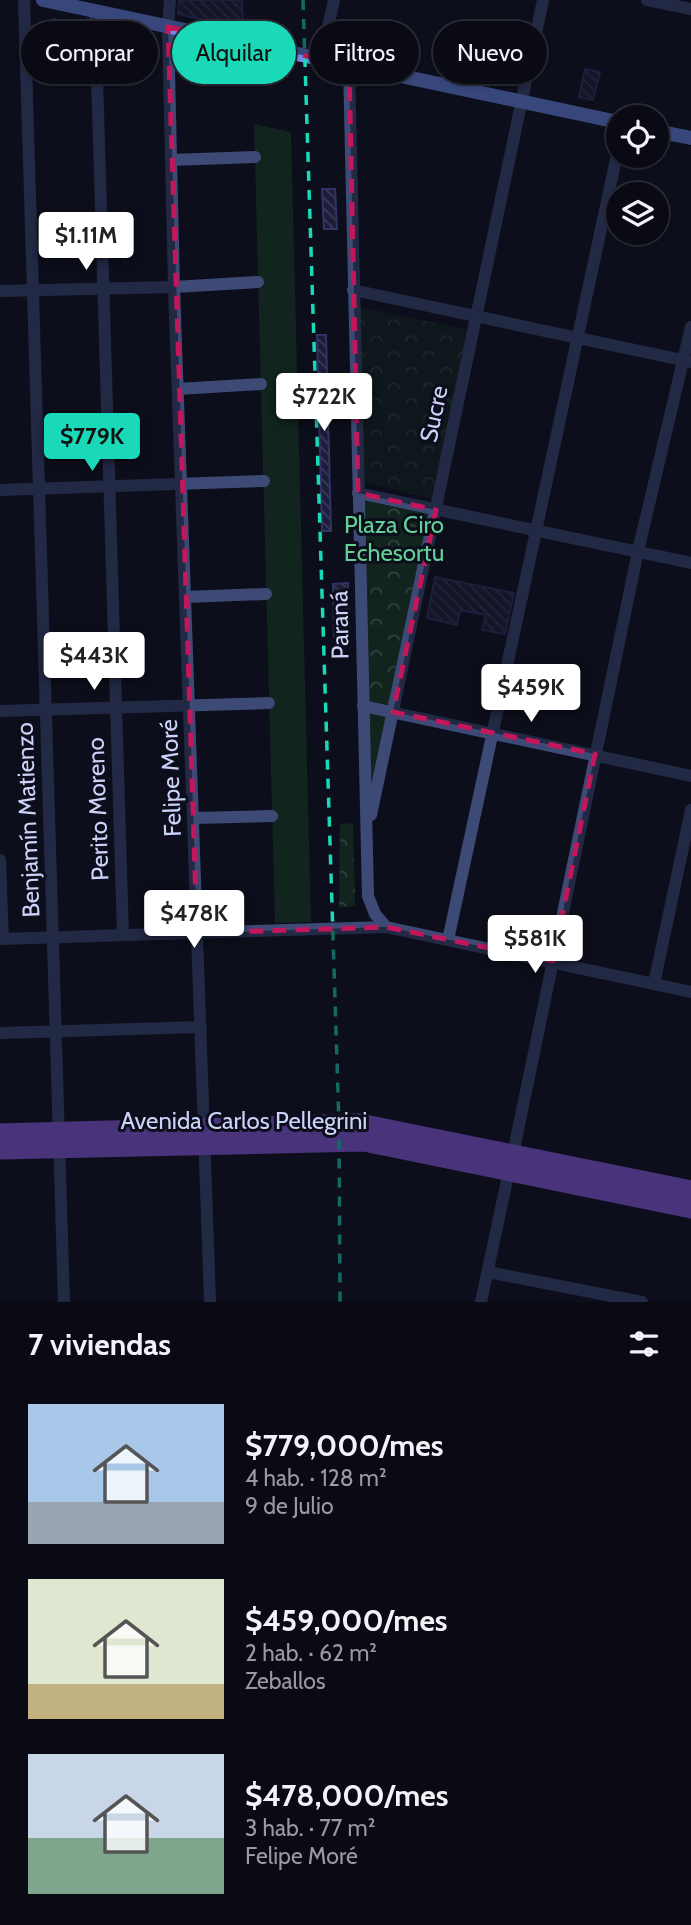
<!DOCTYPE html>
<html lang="es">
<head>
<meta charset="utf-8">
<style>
  body { margin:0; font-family:Cabin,sans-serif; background:#181822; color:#f1f3f6; height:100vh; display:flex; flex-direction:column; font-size:26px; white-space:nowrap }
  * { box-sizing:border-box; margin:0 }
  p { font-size:23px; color:#999aa0 }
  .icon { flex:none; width:38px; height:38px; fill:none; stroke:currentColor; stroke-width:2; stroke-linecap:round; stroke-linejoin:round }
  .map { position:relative; height:1302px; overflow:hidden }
  .drawer { display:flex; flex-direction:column; background:#0a0a14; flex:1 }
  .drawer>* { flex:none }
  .top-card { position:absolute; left:21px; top:21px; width:649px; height:63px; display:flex; gap:14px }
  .fabs { position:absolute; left:606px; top:105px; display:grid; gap:14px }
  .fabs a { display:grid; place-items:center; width:63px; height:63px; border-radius:50%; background:#0a0a14; box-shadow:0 2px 5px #0004,0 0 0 2px #2a2b34; font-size:35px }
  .price { position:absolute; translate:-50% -60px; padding:0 16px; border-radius:7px; background:#fff; color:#222; font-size:23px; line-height:46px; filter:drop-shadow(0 2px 4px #0008) }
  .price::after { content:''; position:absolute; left:50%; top:42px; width:21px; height:16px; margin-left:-10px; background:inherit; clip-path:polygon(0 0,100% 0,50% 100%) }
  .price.active { background:#19d9b9; color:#111 }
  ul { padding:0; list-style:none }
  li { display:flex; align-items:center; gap:21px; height:175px; padding:0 28px }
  li span { display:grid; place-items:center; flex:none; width:196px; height:140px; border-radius:0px; color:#555 }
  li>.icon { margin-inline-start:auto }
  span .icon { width:84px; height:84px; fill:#fffc; stroke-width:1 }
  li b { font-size:30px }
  h2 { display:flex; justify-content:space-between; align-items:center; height:84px; padding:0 28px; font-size:30px }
  .pill { padding:0 24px; border-radius:32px; background:#0a0a14; box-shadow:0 2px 5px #0004,0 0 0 2px #2a2b34; font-size:24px; line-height:63px }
  .pill.active { background:#19d9b9; color:#111 }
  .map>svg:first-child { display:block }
  .grass { fill:#11241e }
  .park { fill:url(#park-crowns) }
  .building { fill:url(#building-back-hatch); stroke:#303363; stroke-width:2 }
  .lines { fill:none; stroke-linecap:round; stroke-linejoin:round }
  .street { stroke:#3d4a75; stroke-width:12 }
  .secondary { stroke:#6e8def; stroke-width:14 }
  .primary { stroke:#9260ed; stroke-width:19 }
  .rail { stroke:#19d9b9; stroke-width:3.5; stroke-dasharray:10 9; stroke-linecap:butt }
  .marked { fill:none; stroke:#c2185b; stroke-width:5; stroke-dasharray:14 9; stroke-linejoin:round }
  .labels { text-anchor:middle; stroke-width:6; stroke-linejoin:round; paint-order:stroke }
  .street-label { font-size:24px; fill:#ccd3f9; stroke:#0d0e1b }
  .park-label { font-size:24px; fill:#62d097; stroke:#0d0e1b }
</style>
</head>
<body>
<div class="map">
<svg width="691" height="1302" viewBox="0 0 691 1302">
  <defs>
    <pattern id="park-crowns" width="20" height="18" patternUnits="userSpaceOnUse" patternTransform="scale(1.75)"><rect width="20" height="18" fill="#11241e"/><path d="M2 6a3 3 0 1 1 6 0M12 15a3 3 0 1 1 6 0" fill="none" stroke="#32433f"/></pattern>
    <pattern id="building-back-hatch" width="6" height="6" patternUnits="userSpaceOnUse" patternTransform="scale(1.75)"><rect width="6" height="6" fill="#1b1d3a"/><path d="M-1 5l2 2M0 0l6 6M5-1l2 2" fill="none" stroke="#3b3d57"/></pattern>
  </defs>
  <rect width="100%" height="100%" fill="#0d0e1b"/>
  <g class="grass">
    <path d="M 254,124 L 291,132 L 311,922 L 275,923 Z"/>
    <path d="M 367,712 L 387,716 L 369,807 Z"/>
  </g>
  <g class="park">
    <path d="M 360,307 L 470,330 L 431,498 L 364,482 Z"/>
    <path d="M 362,500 L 430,514 L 391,707 L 366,702 Z"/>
    <path d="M 353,823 L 355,906 L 339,907 L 340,824 Z"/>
  </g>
  <g class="building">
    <path d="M 179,0 L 242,0 L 243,29 L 178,14 Z"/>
    <path d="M 53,19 L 80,25 L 86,32 L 86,47 L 58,48 L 57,30 L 53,29 Z"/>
    <path d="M 340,20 L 368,26 L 363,50 L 339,45 L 336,42 Z"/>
    <path d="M 461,39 L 475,42 L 474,49 L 508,56 L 505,72 L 498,80 L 454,71 Z"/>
    <path d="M 585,69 L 600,72 L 593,100 L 579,97 Z"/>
    <path d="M 322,189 L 335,189 L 337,229 L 324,229 Z"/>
    <path d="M 317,335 L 326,335 L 331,531 L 322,531 Z"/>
    <path d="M 435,577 L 514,593 L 505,634 L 482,630 L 486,615 L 460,610 L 457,625 L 427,618 Z"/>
    <path d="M 348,583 L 349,637 L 334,637 L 333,584 Z"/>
  </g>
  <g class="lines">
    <g class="street">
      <path d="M 24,0 L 64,1302"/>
      <path d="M 170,0 L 168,27 L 174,287 L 210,1302"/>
      <path d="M 647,0 L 691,9"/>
      <path d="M 95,11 L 123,935"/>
      <path d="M 321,59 L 334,0"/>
      <path d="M 349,65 L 368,896 L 375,914 L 386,927"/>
      <path d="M 171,160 L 255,157"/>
      <path d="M 353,290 L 691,362"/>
      <path d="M 0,291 L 174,287 L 258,282"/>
      <path d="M 178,389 L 261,384"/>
      <path d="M 0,490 L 264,481"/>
      <path d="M 358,493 L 691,563"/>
      <path d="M 185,597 L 266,594"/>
      <path d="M 363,706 L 691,776"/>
      <path d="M 0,711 L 269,703"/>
      <path d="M 371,815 L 543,0"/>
      <path d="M 193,818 L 272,816"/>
      <path d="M 0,860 L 3,939"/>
      <path d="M 0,939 L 386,927 L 691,992"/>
      <path d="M 448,940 L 618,150"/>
      <path d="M 654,984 L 691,810"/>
      <path d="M 0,1033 L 201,1027"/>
      <path d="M 513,1154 L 638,551 L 691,327"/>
      <path d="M 488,1272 L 642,1302"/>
      <path d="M 481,1302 L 509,1171"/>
    </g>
    <g class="secondary">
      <path d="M 43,0 L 618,122"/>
      <path d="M 656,131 L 691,138"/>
    </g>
    <g class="primary">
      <path d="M 0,1133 L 360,1123 L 691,1190"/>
      <path d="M 0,1150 L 364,1142 L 691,1209"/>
    </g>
    <path class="rail" d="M 303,0 L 339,1124 L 340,1302"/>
  </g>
  <path d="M0 0H691V1302H0ZM 168,27 L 349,65 L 358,493 L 436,510 L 393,712 L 595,754 L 553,961 L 386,927 L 197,933 Z" fill="#0d0e1b" fill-opacity=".55" fill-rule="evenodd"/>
  <path class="marked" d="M 168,27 L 349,65 L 358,493 L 436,510 L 393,712 L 595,754 L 553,961 L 386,927 L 197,933 Z"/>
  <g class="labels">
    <g class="street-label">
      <text transform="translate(434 414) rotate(-78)" y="8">Sucre</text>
      <text transform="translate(340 625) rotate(-91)" y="8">Paraná</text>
      <text transform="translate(171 778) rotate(-92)" y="8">Felipe Moré</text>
      <text transform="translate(98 809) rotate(-92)" y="8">Perito Moreno</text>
      <text transform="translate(28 820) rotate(-92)" y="8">Benjamín Matienzo</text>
      <text x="244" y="1129">Avenida Carlos Pellegrini</text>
    </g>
    <g class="park-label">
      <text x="394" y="533">Plaza Ciro<tspan x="394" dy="28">Echesortu</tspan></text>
    </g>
  </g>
</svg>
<div class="fabs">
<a><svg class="icon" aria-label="locate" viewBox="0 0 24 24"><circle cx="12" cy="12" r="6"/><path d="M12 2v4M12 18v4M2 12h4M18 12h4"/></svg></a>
<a><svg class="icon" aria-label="layers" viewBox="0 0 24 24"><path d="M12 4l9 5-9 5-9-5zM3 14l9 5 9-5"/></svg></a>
</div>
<b class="price" style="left:86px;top:272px">$1.11M</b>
<b class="price" style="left:324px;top:433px">$722K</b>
<b class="price active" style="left:92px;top:473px">$779K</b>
<b class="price" style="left:94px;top:692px">$443K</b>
<b class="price" style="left:531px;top:724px">$459K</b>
<b class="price" style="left:194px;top:950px">$478K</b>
<b class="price" style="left:535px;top:975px">$581K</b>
<div class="top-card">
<a class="pill">Comprar</a>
<a class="pill active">Alquilar</a>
<a class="pill">Filtros</a>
<a class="pill">Nuevo</a>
</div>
</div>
<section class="drawer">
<h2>7 viviendas<svg class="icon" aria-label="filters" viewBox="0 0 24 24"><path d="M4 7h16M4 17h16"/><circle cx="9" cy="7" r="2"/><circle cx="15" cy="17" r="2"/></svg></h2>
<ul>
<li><span style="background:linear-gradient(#a9c7e8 70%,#9aa5b1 0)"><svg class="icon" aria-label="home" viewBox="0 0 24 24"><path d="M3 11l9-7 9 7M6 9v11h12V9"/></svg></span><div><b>$779,000/mes</b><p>4 hab. · 128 m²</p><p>9 de Julio</p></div></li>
<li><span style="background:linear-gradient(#dfe7d0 75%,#c2b280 0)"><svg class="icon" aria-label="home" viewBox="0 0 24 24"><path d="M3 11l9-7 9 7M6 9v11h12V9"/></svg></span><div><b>$459,000/mes</b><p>2 hab. · 62 m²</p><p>Zeballos</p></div></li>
<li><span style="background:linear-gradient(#c9d6e8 60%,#7fa58c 0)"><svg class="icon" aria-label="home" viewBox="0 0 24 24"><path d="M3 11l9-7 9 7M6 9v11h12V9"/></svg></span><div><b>$478,000/mes</b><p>3 hab. · 77 m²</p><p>Felipe Moré</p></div></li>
</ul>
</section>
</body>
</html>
